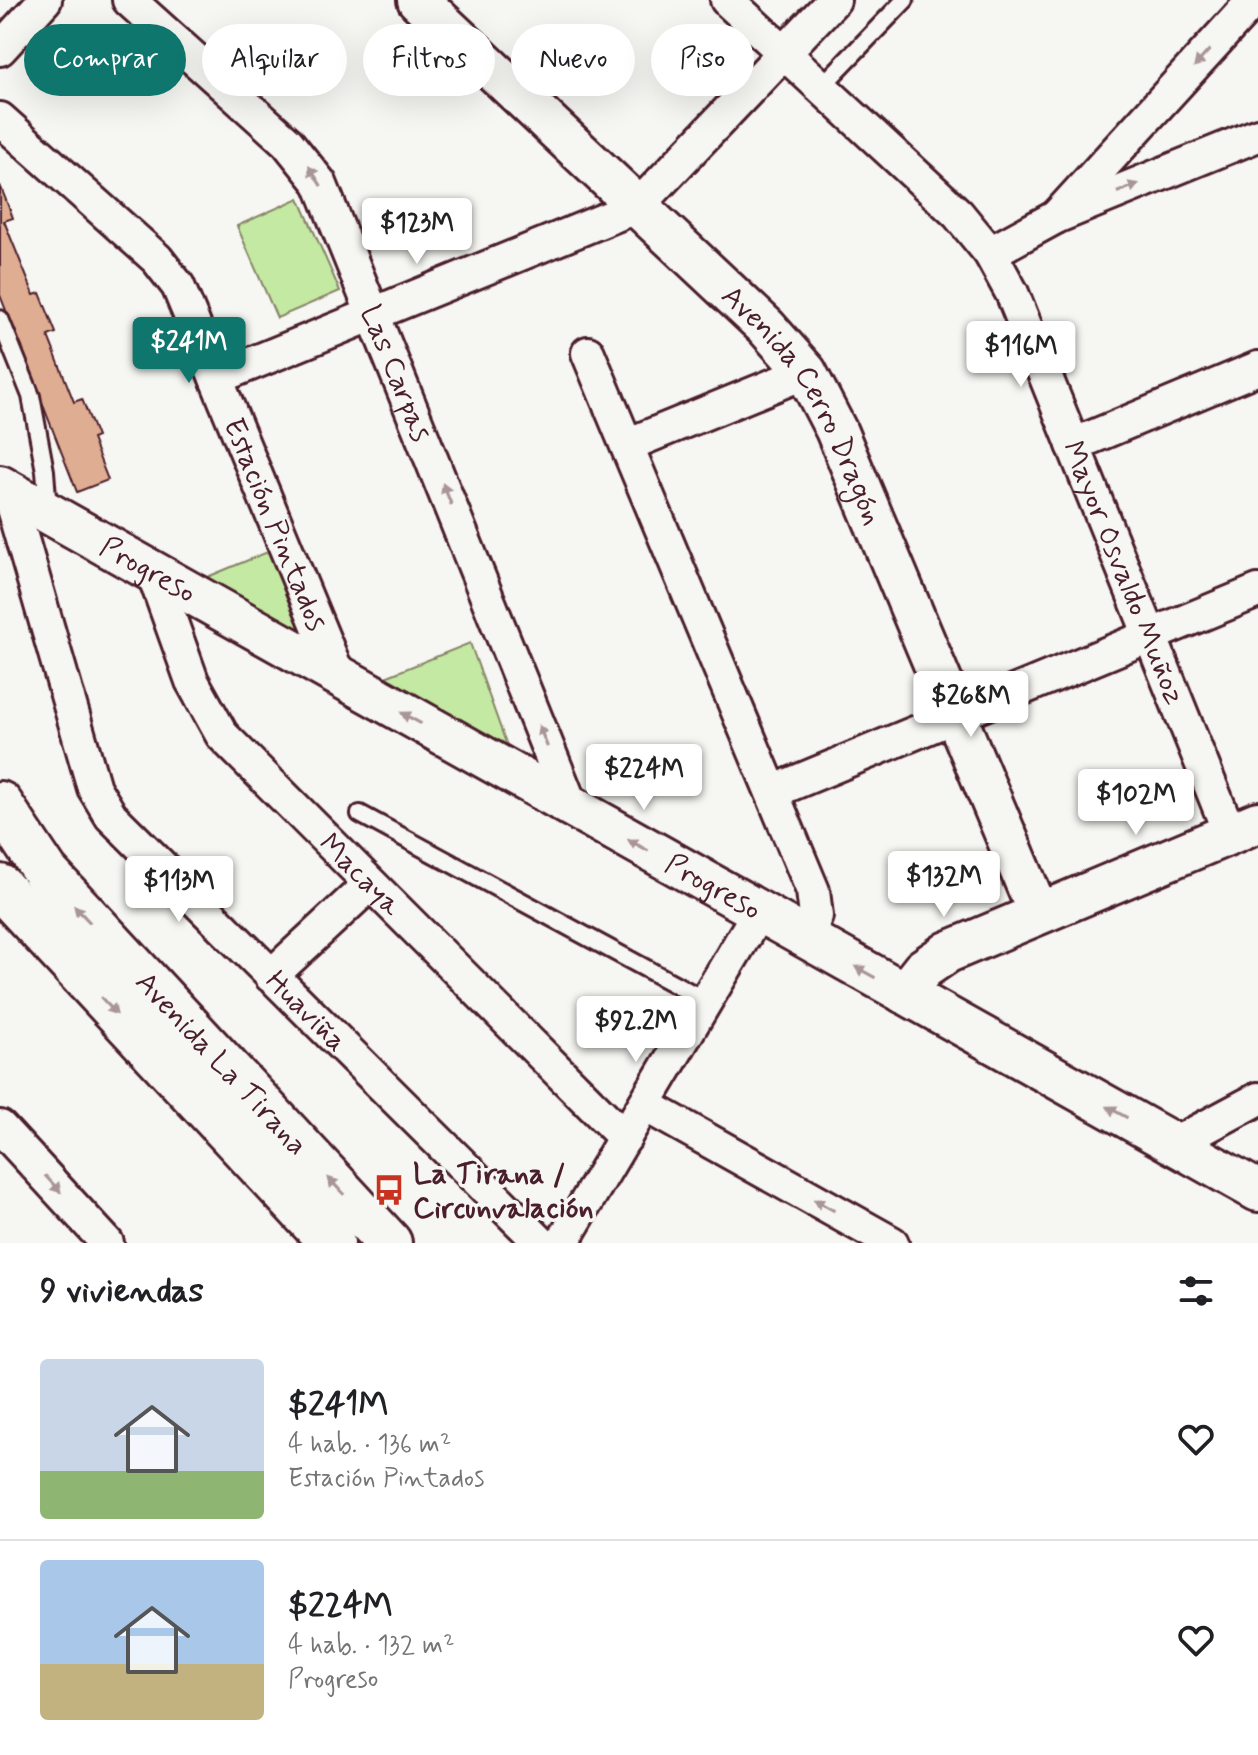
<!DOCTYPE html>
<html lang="es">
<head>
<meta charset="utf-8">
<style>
  body { margin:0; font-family:Mynerve,sans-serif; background:#f6f6f6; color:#202124; height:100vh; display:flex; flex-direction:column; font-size:30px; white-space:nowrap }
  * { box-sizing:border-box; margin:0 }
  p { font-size:26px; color:#757577 }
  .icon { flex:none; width:44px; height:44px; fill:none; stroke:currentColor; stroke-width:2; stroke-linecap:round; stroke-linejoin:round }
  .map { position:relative; height:1243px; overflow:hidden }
  .panel { display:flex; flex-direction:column; background:#fff; flex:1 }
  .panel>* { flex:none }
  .banner { position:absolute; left:24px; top:24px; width:800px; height:72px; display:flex; gap:16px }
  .price { position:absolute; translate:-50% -68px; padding:0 18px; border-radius:8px; background:#fff; color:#222; font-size:26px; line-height:52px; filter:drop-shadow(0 2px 4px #0008) }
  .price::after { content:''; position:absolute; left:50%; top:48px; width:24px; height:18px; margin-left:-12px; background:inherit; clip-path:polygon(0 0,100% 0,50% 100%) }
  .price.selected { background:#0f766e; color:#fff }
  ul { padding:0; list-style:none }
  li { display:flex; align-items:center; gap:24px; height:200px; padding:0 40px }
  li+li { border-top:2px solid #e0e0e0 }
  li span { display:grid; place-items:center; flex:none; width:224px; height:160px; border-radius:8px; color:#555 }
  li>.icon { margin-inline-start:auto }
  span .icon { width:96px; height:96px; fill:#fffc; stroke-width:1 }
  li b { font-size:34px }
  h2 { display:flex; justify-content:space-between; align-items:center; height:96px; padding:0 40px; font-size:34px }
  .pill { padding:0 28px; border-radius:36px; background:#fff; box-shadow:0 8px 32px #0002; font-size:28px; line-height:72px }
  .pill.selected { background:#0f766e; color:#fff }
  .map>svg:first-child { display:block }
  .green { fill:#c4e9a3; stroke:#878467; stroke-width:2 }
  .building { fill:#dfad92; stroke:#4a1f2b; stroke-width:2 }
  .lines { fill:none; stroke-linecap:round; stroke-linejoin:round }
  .service-casing { stroke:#4a1f2b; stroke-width:22 }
  .minor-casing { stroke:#4a1f2b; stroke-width:38 }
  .tertiary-casing { stroke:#4a1f2b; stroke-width:46 }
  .trunk-casing { stroke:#4a1f2b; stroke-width:50 }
  .service { stroke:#f6f6f2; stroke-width:16 }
  .minor { stroke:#f6f6f2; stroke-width:32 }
  .tertiary { stroke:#f6f6f2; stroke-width:40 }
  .trunk { stroke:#f6f6f2; stroke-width:44 }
  .oneway { fill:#a99598 }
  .labels { text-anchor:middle; stroke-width:7; stroke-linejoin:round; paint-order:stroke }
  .street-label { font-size:30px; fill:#4a1f2b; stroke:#f6f6f2 }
  .poi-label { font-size:30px; font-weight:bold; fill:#4a1f2b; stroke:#f6f6f2; text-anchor:start }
</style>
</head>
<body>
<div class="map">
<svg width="1258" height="1243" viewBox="0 0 1258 1243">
  <rect width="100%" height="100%" fill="#f6f6f2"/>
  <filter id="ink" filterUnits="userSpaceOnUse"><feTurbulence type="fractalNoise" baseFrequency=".0125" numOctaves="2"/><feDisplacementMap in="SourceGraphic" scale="16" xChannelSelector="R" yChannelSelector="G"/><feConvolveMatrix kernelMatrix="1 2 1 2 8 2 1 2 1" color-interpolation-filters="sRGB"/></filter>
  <g filter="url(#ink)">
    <g class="green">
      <path d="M 299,198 L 340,291 L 277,318 L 237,226 Z"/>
      <path d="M 270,551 L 301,632 L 205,578 Z"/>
      <path d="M 470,643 L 515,768 L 373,682 Z"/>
    </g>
    <path class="building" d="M 0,185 L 13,218 L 4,221 L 34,295 L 40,293 L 56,333 L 48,336 L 74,402 L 82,399 L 97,437 L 92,439 L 108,480 L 77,492 L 0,295 Z"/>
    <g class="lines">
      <defs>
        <g id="service">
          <path d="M 821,87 L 905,0"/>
          <path d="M 0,319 L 31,396 L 45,471 L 48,510"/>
          <path d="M 360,814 L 706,1001"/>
        </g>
        <g id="minor">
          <path id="s1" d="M 129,0 L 287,142 L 320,183 L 572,808"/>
          <path id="s2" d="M 727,0 L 958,214 L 990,253 L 1012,293 L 1230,834"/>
          <path d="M 0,49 L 45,0"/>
          <path id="s3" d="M 0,119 L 157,259 L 178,286 L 339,677"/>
          <path d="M 1056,217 L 1254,0"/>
          <path d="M 990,253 L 1056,217 L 1258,135"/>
          <path d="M 588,353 L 813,891 L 816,916 L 806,939"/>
          <path d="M 216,378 L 638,206 L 834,0"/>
          <path d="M 627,445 L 806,372"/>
          <path d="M 1073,445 L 1258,368"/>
          <path id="s4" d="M 8,491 L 94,788 L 111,816 L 541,1243"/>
          <path id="s5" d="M 153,572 L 192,681 L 222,735 L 625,1138"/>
          <path d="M 772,792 L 1258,591"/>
          <path d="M 271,976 L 370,884"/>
          <path d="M 645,1105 L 892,1243"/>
          <path d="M 0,1127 L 107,1243"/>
          <path d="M 1174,1144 L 1258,1099"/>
          <path d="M 562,1243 L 758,913"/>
        </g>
        <g id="tertiary">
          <path id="s6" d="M 418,0 L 766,327 L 806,372 L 836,430 L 1038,912"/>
          <path id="s7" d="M 0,486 L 1258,1191"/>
          <path d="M 904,993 L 923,969 L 948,952 L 1258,822"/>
        </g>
        <g id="trunk">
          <path id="s8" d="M 0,804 L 46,873 L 389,1243"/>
          <path d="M 0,887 L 332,1243"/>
        </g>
      </defs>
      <use href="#service" class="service-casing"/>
      <use href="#minor" class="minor-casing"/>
      <use href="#tertiary" class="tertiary-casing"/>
      <use href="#trunk" class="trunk-casing"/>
      <use href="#service" class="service"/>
      <use href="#minor" class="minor"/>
      <use href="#tertiary" class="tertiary"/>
      <use href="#trunk" class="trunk"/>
    </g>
    <defs><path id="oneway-solid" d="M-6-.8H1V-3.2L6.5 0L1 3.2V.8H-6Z" transform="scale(2)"/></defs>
    <g class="oneway">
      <use href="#oneway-solid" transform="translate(1202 58) rotate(132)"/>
      <use href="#oneway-solid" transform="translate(315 176) rotate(-122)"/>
      <use href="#oneway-solid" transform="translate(1128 188) rotate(-22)"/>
      <use href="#oneway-solid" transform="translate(447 494) rotate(-112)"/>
      <use href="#oneway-solid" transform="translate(411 718) rotate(-151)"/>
      <use href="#oneway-solid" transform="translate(543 736) rotate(-112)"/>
      <use href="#oneway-solid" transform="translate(638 845) rotate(-151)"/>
      <use href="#oneway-solid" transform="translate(82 914) rotate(-133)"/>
      <use href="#oneway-solid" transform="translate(865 972) rotate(-151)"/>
      <use href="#oneway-solid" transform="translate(109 1006) rotate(47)"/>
      <use href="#oneway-solid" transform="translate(1117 1112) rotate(-151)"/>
      <use href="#oneway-solid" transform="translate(53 1184) rotate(47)"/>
      <use href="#oneway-solid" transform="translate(336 1186) rotate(-133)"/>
      <use href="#oneway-solid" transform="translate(824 1205) rotate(-151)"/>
    </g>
  </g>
  <defs>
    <symbol id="bus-bare" viewBox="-9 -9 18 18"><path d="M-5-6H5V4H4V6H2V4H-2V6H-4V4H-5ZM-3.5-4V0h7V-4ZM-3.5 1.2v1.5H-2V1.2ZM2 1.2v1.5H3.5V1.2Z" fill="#c8321e" stroke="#f6f6f2" stroke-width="2.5" paint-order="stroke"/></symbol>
  </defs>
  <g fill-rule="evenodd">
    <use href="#bus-bare" x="367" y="1168" width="44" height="44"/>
  </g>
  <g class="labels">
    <g class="street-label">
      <text dy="10" stroke="none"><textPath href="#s1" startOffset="470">Las Carpas</textPath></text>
      <text dy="10" stroke="none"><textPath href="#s6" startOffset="564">Avenida Cerro Dragón</textPath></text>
      <text dy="10" stroke="none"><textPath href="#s3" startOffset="502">Estación Pintados</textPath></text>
      <text dy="10" stroke="none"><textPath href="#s7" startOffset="170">Progreso</textPath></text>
      <text dy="10" stroke="none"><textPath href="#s2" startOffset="712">Mayor Osvaldo Muñoz</textPath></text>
      <text dy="10" stroke="none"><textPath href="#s5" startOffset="374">Macaya</textPath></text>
      <text dy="10" stroke="none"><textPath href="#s7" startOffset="818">Progreso</textPath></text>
      <text dy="10" stroke="none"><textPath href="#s4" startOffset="618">Huaviña</textPath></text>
      <text dy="10" stroke="none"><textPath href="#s8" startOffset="342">Avenida La Tirana</textPath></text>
    </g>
    <g class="poi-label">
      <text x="413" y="1183">La Tirana /<tspan x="413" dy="34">Circunvalación</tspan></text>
    </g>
  </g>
</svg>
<b class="price" style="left:417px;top:266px">$123M</b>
<b class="price selected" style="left:189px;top:385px">$241M</b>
<b class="price" style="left:1021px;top:389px">$116M</b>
<b class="price" style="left:971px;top:739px">$268M</b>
<b class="price" style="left:644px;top:812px">$224M</b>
<b class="price" style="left:1136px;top:837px">$102M</b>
<b class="price" style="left:944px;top:919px">$132M</b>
<b class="price" style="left:179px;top:924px">$113M</b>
<b class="price" style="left:636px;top:1064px">$92.2M</b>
<div class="banner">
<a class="pill selected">Comprar</a>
<a class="pill">Alquilar</a>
<a class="pill">Filtros</a>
<a class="pill">Nuevo</a>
<a class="pill">Piso</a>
</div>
</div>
<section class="panel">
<h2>9 viviendas<svg class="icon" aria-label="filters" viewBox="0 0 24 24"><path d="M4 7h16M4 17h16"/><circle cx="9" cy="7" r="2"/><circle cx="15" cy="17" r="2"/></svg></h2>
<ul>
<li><span style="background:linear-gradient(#c9d6e8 70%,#8fb573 0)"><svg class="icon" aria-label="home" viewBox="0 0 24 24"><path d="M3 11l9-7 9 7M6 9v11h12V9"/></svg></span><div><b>$241M</b><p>4 hab. · 136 m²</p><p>Estación Pintados</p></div><svg class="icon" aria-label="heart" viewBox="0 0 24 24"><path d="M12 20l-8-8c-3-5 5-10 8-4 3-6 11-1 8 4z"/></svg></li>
<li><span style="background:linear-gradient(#a9c7e8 65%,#c2b280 0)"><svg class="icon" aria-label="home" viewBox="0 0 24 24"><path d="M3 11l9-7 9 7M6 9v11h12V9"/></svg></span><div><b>$224M</b><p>4 hab. · 132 m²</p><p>Progreso</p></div><svg class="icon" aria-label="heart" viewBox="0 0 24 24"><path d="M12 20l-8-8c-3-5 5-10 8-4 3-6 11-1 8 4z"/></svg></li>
</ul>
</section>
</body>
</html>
